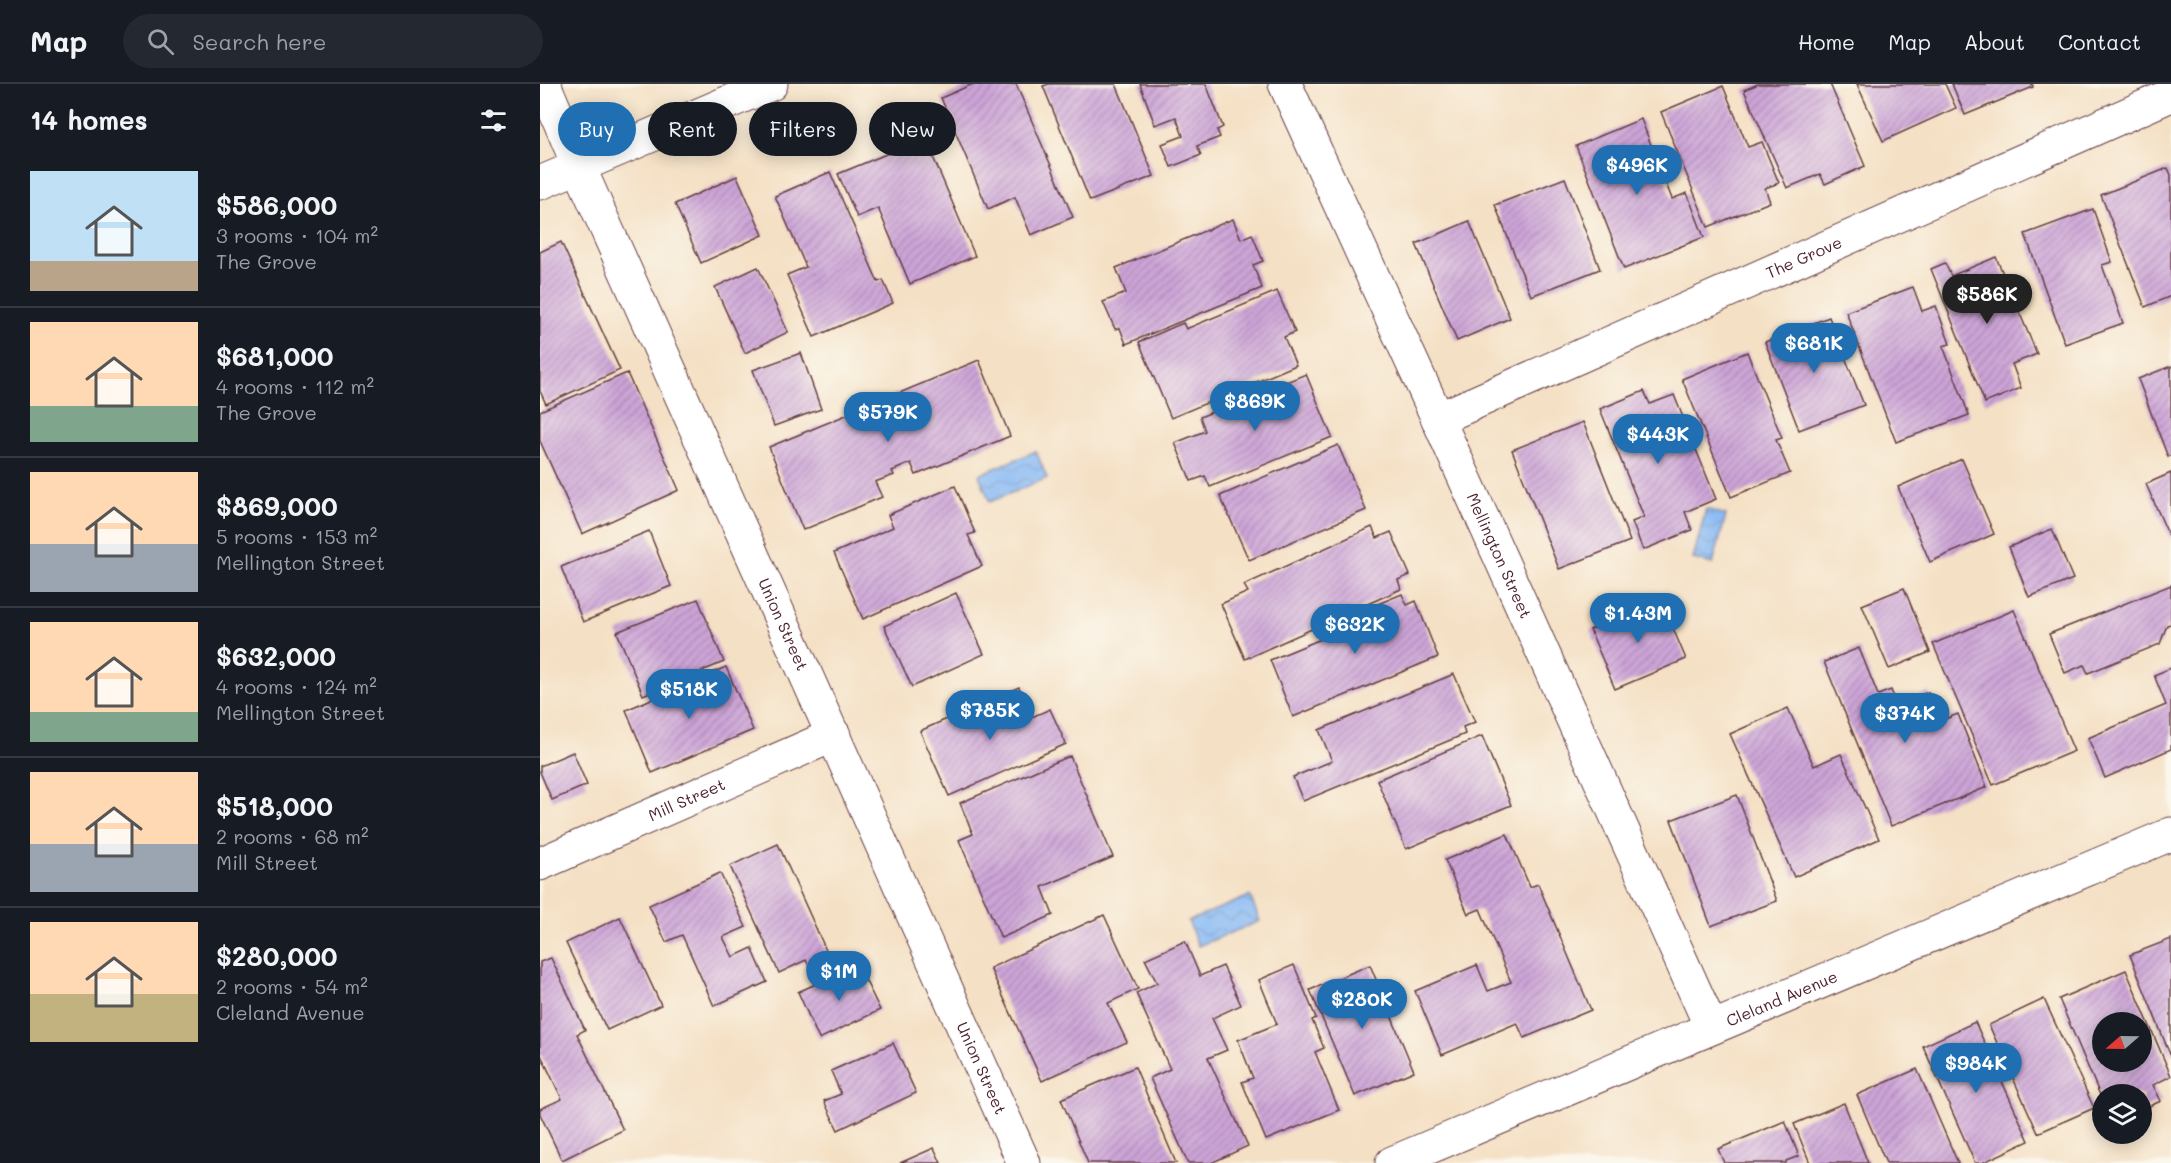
<!DOCTYPE html>
<html lang="en">
<head>
<meta charset="utf-8">
<style>
  body { margin:0; font-family:Mali,sans-serif; background:#242831; color:#f1f3f6; height:100vh; display:flex; flex-direction:column; font-size:22px; white-space:nowrap }
  * { box-sizing:border-box; margin:0 }
  p { font-size:20px; color:#9ea1a6 }
  .icon { flex:none; width:33px; height:33px; fill:none; stroke:currentColor; stroke-width:2; stroke-linecap:round; stroke-linejoin:round }
  .map { position:relative; flex:1; overflow:hidden }
  .drawer { display:flex; flex-direction:column; background:#171b24; width:540px }
  .drawer>* { flex:none }
  .guide { position:absolute; left:18px; top:18px; width:570px; height:54px; display:flex; gap:12px }
  .needle { width:39px; rotate:250deg }
  .fabs { position:absolute; left:1552px; top:928px; display:grid; gap:12px }
  .fabs a { display:grid; place-items:center; width:60px; height:60px; border-radius:50%; background:#171b24; box-shadow:0 3px 15px #0003; font-size:30px }
  .price { position:absolute; translate:-50% -51px; padding:0 14px; border-radius:21px; background:#1f6fb2; color:#fff; font-size:20px; line-height:39px; filter:drop-shadow(0 2px 3px #0008) }
  .price::after { content:''; position:absolute; left:50%; top:36px; width:18px; height:14px; margin-left:-9px; background:inherit; clip-path:polygon(0 0,100% 0,50% 100%) }
  .price.active { background:#222; color:#fff }
  ul { padding:0; list-style:none }
  li { display:flex; align-items:center; gap:18px; height:150px; padding:0 30px }
  li+li { border-top:2px solid #363941 }
  li span { display:grid; place-items:center; flex:none; width:168px; height:120px; border-radius:0px; color:#555 }
  li>.icon { margin-inline-start:auto }
  span .icon { width:72px; height:72px; fill:#fffc; stroke-width:1 }
  li b { font-size:26px }
  h2 { display:flex; justify-content:space-between; align-items:center; height:72px; padding:0 30px; font-size:26px }
  .chip { padding:0 21px; border-radius:27px; background:#171b24; box-shadow:0 3px 15px #0003; font-size:21px; line-height:54px }
  .chip.active { background:#1f6fb2; color:#fff }
  header { display:flex; align-items:center; gap:36px; box-sizing:border-box; height:84px; padding:0 30px; background:#171b24; border-bottom:2px solid #363941 }
  header strong { font-size:28px }
  nav { display:flex; gap:33px; margin-inline-start:auto; font-size:21px }
  .search { width:420px; height:54px; background:#242831; display:flex; align-items:center; gap:15px; box-sizing:border-box; padding:0 21px; border-radius:33px; color:#9ea1a6; font-size:22px }
  main { display:flex; flex:1; min-height:0 }
  .map>svg:first-child { display:block }
  .water { fill:url(#water-waves); stroke:#696c90; stroke-width:1.5 }
  .building { fill:url(#building-hatch); fill-rule:evenodd }
  .lines { fill:none; stroke-linecap:round; stroke-linejoin:round }
  .street-casing { stroke:#643c42; stroke-width:35 }
  .street { stroke:#fff; stroke-width:33 }
  .labels { text-anchor:middle; stroke-width:4.5; stroke-linejoin:round; paint-order:stroke }
  .street-label { font-size:16px; fill:#4a1f2b; stroke:#fbf7ec }
</style>
</head>
<body>
<header>
<strong>Map</strong>
<div class="search"><svg class="icon" aria-label="search" viewBox="0 0 24 24"><circle cx="10" cy="10" r="6"/><path d="M15 15l6 6"/></svg>Search here</div>
<nav><a>Home</a><a>Map</a><a>About</a><a>Contact</a></nav>
</header>
<main>
<section class="drawer">
<h2>14 homes<svg class="icon" aria-label="filters" viewBox="0 0 24 24"><path d="M4 7h16M4 17h16"/><circle cx="9" cy="7" r="2"/><circle cx="15" cy="17" r="2"/></svg></h2>
<ul>
<li><span style="background:linear-gradient(#bfe0f5 75%,#b9a48a 0)"><svg class="icon" aria-label="home" viewBox="0 0 24 24"><path d="M3 11l9-7 9 7M6 9v11h12V9"/></svg></span><div><b>$586,000</b><p>3 rooms · 104 m²</p><p>The Grove</p></div></li>
<li><span style="background:linear-gradient(#ffd9b3 70%,#7fa58c 0)"><svg class="icon" aria-label="home" viewBox="0 0 24 24"><path d="M3 11l9-7 9 7M6 9v11h12V9"/></svg></span><div><b>$681,000</b><p>4 rooms · 112 m²</p><p>The Grove</p></div></li>
<li><span style="background:linear-gradient(#ffd9b3 60%,#9aa5b1 0)"><svg class="icon" aria-label="home" viewBox="0 0 24 24"><path d="M3 11l9-7 9 7M6 9v11h12V9"/></svg></span><div><b>$869,000</b><p>5 rooms · 153 m²</p><p>Mellington Street</p></div></li>
<li><span style="background:linear-gradient(#ffd9b3 75%,#7fa58c 0)"><svg class="icon" aria-label="home" viewBox="0 0 24 24"><path d="M3 11l9-7 9 7M6 9v11h12V9"/></svg></span><div><b>$632,000</b><p>4 rooms · 124 m²</p><p>Mellington Street</p></div></li>
<li><span style="background:linear-gradient(#ffd9b3 60%,#9aa5b1 0)"><svg class="icon" aria-label="home" viewBox="0 0 24 24"><path d="M3 11l9-7 9 7M6 9v11h12V9"/></svg></span><div><b>$518,000</b><p>2 rooms · 68 m²</p><p>Mill Street</p></div></li>
<li><span style="background:linear-gradient(#ffd9b3 60%,#c2b280 0)"><svg class="icon" aria-label="home" viewBox="0 0 24 24"><path d="M3 11l9-7 9 7M6 9v11h12V9"/></svg></span><div><b>$280,000</b><p>2 rooms · 54 m²</p><p>Cleland Avenue</p></div></li>
</ul>
</section>
<div class="map">
<svg width="1631" height="1079" viewBox="0 0 1631 1079">
  <defs>
    <pattern id="water-waves" width="16" height="10" patternUnits="userSpaceOnUse" patternTransform="scale(1.5)"><rect width="16" height="10" fill="#88baf4"/><path d="M0 5q4-4 8 0t8 0" fill="none" stroke="#779fd1"/></pattern>
    <pattern id="building-hatch" width="6" height="6" patternUnits="userSpaceOnUse" patternTransform="scale(1.5)"><rect width="6" height="6" fill="#cda5d8"/><path d="M-1 1l2-2M0 6l6-6M5 7l2-2" fill="none" stroke="#a886af"/></pattern>
  </defs>
  <rect width="100%" height="100%" fill="#fbf7ec"/>
  <filter id="ink" filterUnits="userSpaceOnUse"><feTurbulence type="fractalNoise" baseFrequency=".0167" numOctaves="2"/><feDisplacementMap in="SourceGraphic" scale="12" xChannelSelector="R" yChannelSelector="G"/><feConvolveMatrix kernelMatrix="1 2 1 2 8 2 1 2 1" color-interpolation-filters="sRGB"/></filter>
  <filter id="wash" filterUnits="userSpaceOnUse"><feTurbulence type="fractalNoise" baseFrequency=".008" numOctaves="4" result="noise"/><feDisplacementMap in="SourceGraphic" scale="24" xChannelSelector="R" yChannelSelector="G"/><feGaussianBlur stdDeviation="1.35" result="paint"/><feColorMatrix in="noise" values="0 0 0 0 0 0 0 0 0 0 0 0 0 0 0 0 0 1.4 0 .05"/><feComposite in="paint" operator="in"/></filter>
  <g filter="url(#wash)">
    <rect width="100%" height="100%" fill="#f4e0c4"/>
    <g class="water">
      <path d="M 496,367 L 507,394 L 450,418 L 439,391 Z"/>
      <path d="M 1166,425 L 1186,431 L 1173,480 L 1153,475 Z"/>
      <path d="M 710,812 L 720,837 L 658,862 L 648,837 Z"/>
    </g>
    <g id="blocks">
      <g class="building">
        <path d="M 433,0 L 476,0 L 533,133 L 491,151 L 475,113 L 448,125 L 401,14 Z"/>
        <path d="M 509,0 L 576,0 L 614,92 L 550,117 L 503,2 Z"/>
        <path d="M 600,0 L 666,0 L 683,43 L 677,46 L 680,53 L 657,62 L 661,71 L 631,83 L 622,60 L 643,52 L 636,33 L 615,41 Z"/>
        <path d="M 1218,0 L 1290,0 L 1325,82 L 1285,100 L 1280,90 L 1247,104 L 1204,6 Z"/>
        <path d="M 1317,0 L 1405,0 L 1416,24 L 1343,57 Z"/>
        <path d="M 1412,0 L 1492,0 L 1493,3 L 1425,31 Z"/>
        <path d="M 1183,2 L 1208,63 L 1222,58 L 1239,99 L 1225,104 L 1230,118 L 1168,143 L 1121,28 Z"/>
        <path d="M 1101,35 L 1132,115 L 1147,109 L 1164,153 L 1084,185 L 1036,62 Z"/>
        <path d="M 385,54 L 435,172 L 370,200 L 338,124 L 317,133 L 298,90 Z"/>
        <path d="M 1628,84 L 1631,91 L 1631,212 L 1605,223 L 1561,111 Z"/>
        <path d="M 290,88 L 338,198 L 343,196 L 353,219 L 274,253 L 247,191 L 266,183 L 235,112 Z"/>
        <path d="M 197,92 L 223,151 L 161,179 L 135,120 Z"/>
        <path d="M 1025,94 L 1060,185 L 991,212 L 955,121 Z"/>
        <path d="M 1553,125 L 1572,178 L 1562,181 L 1583,239 L 1525,260 L 1485,150 Z"/>
        <path d="M 693,135 L 701,155 L 712,150 L 723,177 L 713,181 L 722,204 L 586,260 L 580,244 L 575,245 L 563,218 L 586,209 L 576,184 Z"/>
        <path d="M 929,137 L 970,234 L 917,257 L 876,160 Z"/>
        <path d="M 21,158 L 80,286 L 6,320 L 0,307 L 0,168 Z"/>
        <path d="M 1456,173 L 1497,270 L 1472,280 L 1481,304 L 1445,319 L 1391,185 L 1405,179 L 1411,192 Z"/>
        <path d="M 218,183 L 248,248 L 205,269 L 175,203 Z"/>
        <path d="M 1373,203 L 1382,227 L 1396,222 L 1410,260 L 1403,262 L 1429,331 L 1356,358 L 1306,228 Z"/>
        <path d="M 737,207 L 755,248 L 744,253 L 756,281 L 631,334 L 599,258 L 643,239 L 646,245 Z"/>
        <path d="M 1289,233 L 1324,321 L 1259,346 L 1225,258 Z"/>
        <path d="M 1207,268 L 1242,354 L 1236,356 L 1250,389 L 1191,413 L 1142,295 Z"/>
        <path d="M 261,269 L 281,325 L 234,342 L 213,286 Z"/>
        <path d="M 439,276 L 470,352 L 376,391 L 371,379 L 352,387 L 354,391 L 335,398 L 342,413 L 263,446 L 229,363 Z"/>
        <path d="M 1631,282 L 1631,371 L 1628,373 L 1598,295 Z"/>
        <path d="M 87,289 L 139,406 L 42,450 L 0,357 L 0,327 Z"/>
        <path d="M 766,290 L 792,353 L 670,403 L 665,392 L 651,397 L 635,359 L 665,347 L 660,333 Z"/>
        <path d="M 1104,307 L 1110,320 L 1134,311 L 1176,415 L 1145,428 L 1152,446 L 1103,466 L 1092,438 L 1104,433 L 1060,325 Z"/>
        <path d="M 1043,338 L 1090,457 L 1019,485 L 972,366 Z"/>
        <path d="M 798,361 L 826,426 L 709,476 L 680,412 Z"/>
        <path d="M 1422,375 L 1454,450 L 1390,478 L 1358,403 Z"/>
        <path d="M 1631,389 L 1631,457 L 1606,400 Z"/>
        <path d="M 415,402 L 435,449 L 428,451 L 442,482 L 323,535 L 294,469 L 353,443 L 348,431 Z"/>
        <path d="M 832,443 L 837,454 L 851,448 L 870,491 L 858,496 L 861,505 L 705,575 L 681,520 L 708,508 L 704,501 Z"/>
        <path d="M 1512,445 L 1533,495 L 1489,513 L 1469,463 Z"/>
        <path d="M 109,447 L 131,502 L 43,538 L 21,483 Z"/>
        <path d="M 1631,501 L 1631,540 L 1627,541 L 1620,560 L 1548,589 L 1544,581 L 1525,589 L 1509,550 Z"/>
        <path d="M 1364,504 L 1390,568 L 1349,585 L 1322,521 Z"/>
        <path d="M 416,509 L 444,570 L 372,603 L 344,542 Z"/>
        <path d="M 862,510 L 867,521 L 876,517 L 898,573 L 753,633 L 730,576 L 786,553 L 782,543 Z"/>
        <path d="M 158,515 L 184,578 L 103,611 L 77,548 Z"/>
        <path d="M 1121,516 L 1146,575 L 1075,605 L 1050,546 Z"/>
        <path d="M 1474,526 L 1534,667 L 1453,701 L 1393,560 Z"/>
        <path d="M 1319,564 L 1338,611 L 1351,606 L 1357,621 L 1388,608 L 1400,637 L 1418,630 L 1447,703 L 1351,742 L 1284,578 Z"/>
        <path d="M 186,583 L 213,646 L 112,689 L 86,626 Z"/>
        <path d="M 1631,584 L 1631,665 L 1565,694 L 1548,654 L 1626,621 L 1614,591 Z"/>
        <path d="M 914,590 L 935,638 L 923,643 L 925,650 L 763,717 L 753,693 L 792,677 L 779,646 Z"/>
        <path d="M 479,603 L 492,633 L 510,625 L 526,660 L 409,712 L 380,647 Z"/>
        <path d="M 1248,624 L 1274,682 L 1301,670 L 1339,755 L 1254,793 L 1190,650 Z"/>
        <path d="M 942,652 L 971,721 L 866,765 L 837,696 Z"/>
        <path d="M 33,668 L 47,701 L 12,716 L 0,688 L 0,682 Z"/>
        <path d="M 530,672 L 573,773 L 502,803 L 513,831 L 461,854 L 419,756 L 433,750 L 420,719 Z"/>
        <path d="M 1197,711 L 1237,817 L 1171,842 L 1131,736 Z"/>
        <path d="M 967,750 L 990,803 L 998,800 L 1051,926 L 984,954 L 977,939 L 902,971 L 875,907 L 937,881 L 948,907 L 971,898 L 940,825 L 928,830 L 905,776 Z"/>
        <path d="M 238,760 L 294,884 L 274,893 L 266,876 L 239,889 L 190,782 Z"/>
        <path d="M 180,789 L 206,843 L 183,853 L 193,873 L 212,864 L 227,898 L 174,922 L 142,851 L 126,858 L 109,821 Z"/>
        <path d="M 564,831 L 598,905 L 568,919 L 587,958 L 502,997 L 450,884 Z"/>
        <path d="M 80,833 L 121,921 L 67,946 L 26,859 Z"/>
        <path d="M 1631,855 L 1631,973 L 1590,871 Z"/>
        <path d="M 645,857 L 660,892 L 683,882 L 701,921 L 672,934 L 687,966 L 668,974 L 708,1062 L 671,1079 L 648,1079 L 610,994 L 630,985 L 596,909 L 617,899 L 605,875 Z"/>
        <path d="M 11,874 L 45,946 L 37,950 L 83,1046 L 22,1076 L 0,1030 L 0,1025 L 22,1015 L 0,969 L 0,878 Z"/>
        <path d="M 318,881 L 340,926 L 279,955 L 258,908 Z"/>
        <path d="M 754,881 L 776,934 L 772,936 L 784,964 L 775,968 L 799,1026 L 726,1056 L 702,998 L 713,994 L 698,956 L 737,940 L 719,896 Z"/>
        <path d="M 830,881 L 874,987 L 815,1012 L 770,906 Z"/>
        <path d="M 1586,886 L 1631,992 L 1613,1001 L 1621,1017 L 1602,1025 L 1602,1011 L 1563,1011 L 1563,1018 L 1519,915 ZM 1563,939 L 1602,939 L 1602,978 L 1563,978 Z"/>
        <path d="M 1504,915 L 1554,1024 L 1498,1049 L 1449,941 Z"/>
        <path d="M 1435,938 L 1489,1057 L 1442,1079 L 1435,1079 L 1383,962 Z"/>
        <path d="M 353,959 L 376,1009 L 298,1046 L 284,1017 L 301,1010 L 291,987 Z"/>
        <path d="M 595,983 L 636,1079 L 548,1079 L 521,1015 Z"/>
        <path d="M 1377,985 L 1418,1079 L 1346,1079 L 1317,1011 Z"/>
        <path d="M 1304,1019 L 1328,1079 L 1270,1079 L 1254,1040 Z"/>
        <path d="M 1245,1037 L 1259,1072 L 1246,1077 L 1246,1079 L 1184,1079 L 1178,1065 Z"/>
        <path d="M 394,1064 L 401,1079 L 360,1079 Z"/>
      </g>
    </g>
  </g>
  <g filter="url(#ink)">
    <use href="#blocks" fill-opacity="0" stroke="#643c42" stroke-width="1.5"/>
    <g class="lines">
      <defs>
        <g id="street">
          <path id="s1" d="M 4,0 L 39,83 L 484,1079"/>
          <path id="s2" d="M 745,0 L 898,335 L 1171,943"/>
          <path d="M 0,99 L 231,0"/>
          <path id="s3" d="M 898,335 L 1631,11"/>
          <path id="s4" d="M 0,780 L 294,651"/>
          <path id="s5" d="M 852,1079 L 1631,750"/>
        </g>
      </defs>
      <use href="#street" class="street-casing"/>
      <use href="#street" class="street"/>
    </g>
  </g>
  <g class="labels">
    <g class="street-label">
      <text dy="6" stroke="none"><textPath href="#s3" startOffset="400">The Grove</textPath></text>
      <text dy="6" stroke="none"><textPath href="#s2" startOffset="518">Mellington Street</textPath></text>
      <text dy="6" stroke="none"><textPath href="#s1" startOffset="591">Union Street</textPath></text>
      <text dy="6" stroke="none"><textPath href="#s4" startOffset="160">Mill Street</textPath></text>
      <text dy="6" stroke="none"><textPath href="#s5" startOffset="423">Cleland Avenue</textPath></text>
      <text dy="6" stroke="none"><textPath href="#s1" startOffset="1077">Union Street</textPath></text>
    </g>
  </g>
</svg>
<div class="fabs">
<a><svg class="needle" viewBox="-14 -14 28 28"><path d="M0-13l5 13h-10z" fill="#e53935"/><path d="M0 13l5-13h-10z" fill="#9ea1a6"/></svg></a>
<a><svg class="icon" aria-label="layers" viewBox="0 0 24 24"><path d="M12 4l9 5-9 5-9-5zM3 14l9 5 9-5"/></svg></a>
</div>
<b class="price" style="left:1097px;top:112px">$496K</b>
<b class="price active" style="left:1447px;top:241px">$586K</b>
<b class="price" style="left:1274px;top:290px">$681K</b>
<b class="price" style="left:715px;top:348px">$869K</b>
<b class="price" style="left:348px;top:359px">$579K</b>
<b class="price" style="left:1118px;top:381px">$443K</b>
<b class="price" style="left:1098px;top:560px">$1.43M</b>
<b class="price" style="left:815px;top:571px">$632K</b>
<b class="price" style="left:149px;top:636px">$518K</b>
<b class="price" style="left:450px;top:657px">$785K</b>
<b class="price" style="left:1365px;top:660px">$374K</b>
<b class="price" style="left:299px;top:918px">$1M</b>
<b class="price" style="left:822px;top:946px">$280K</b>
<b class="price" style="left:1436px;top:1010px">$984K</b>
<div class="guide">
<a class="chip active">Buy</a>
<a class="chip">Rent</a>
<a class="chip">Filters</a>
<a class="chip">New</a>
</div>
</div>
</main>
</body>
</html>
